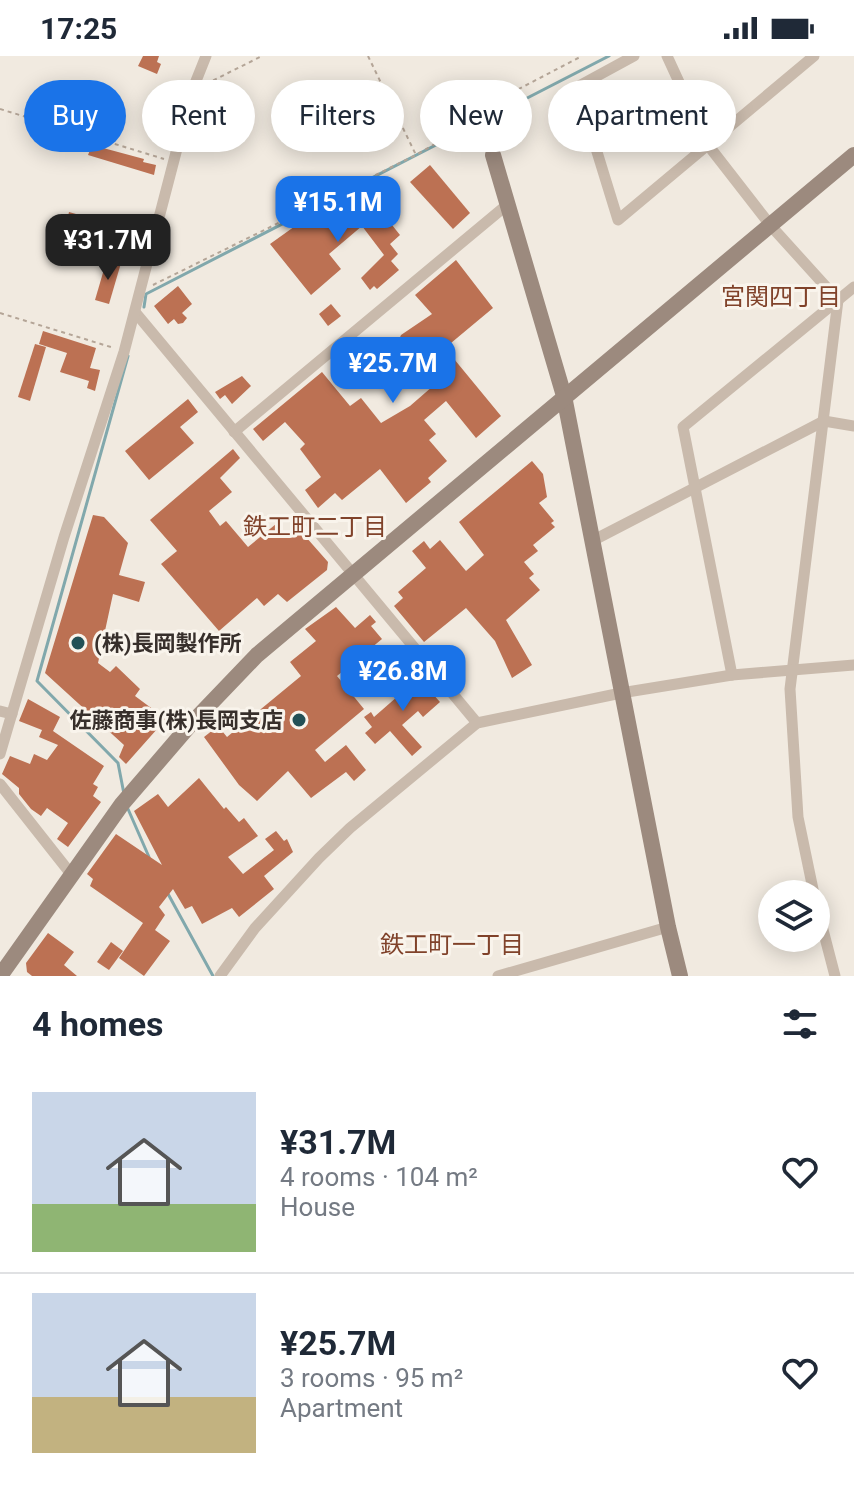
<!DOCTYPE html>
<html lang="en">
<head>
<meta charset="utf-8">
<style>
  body { margin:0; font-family:Roboto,"Noto Sans JP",sans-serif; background:#f6f6f7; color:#1f2937; height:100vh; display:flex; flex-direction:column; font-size:30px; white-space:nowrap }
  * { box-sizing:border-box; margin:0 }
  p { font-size:26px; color:#747a83 }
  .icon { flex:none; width:44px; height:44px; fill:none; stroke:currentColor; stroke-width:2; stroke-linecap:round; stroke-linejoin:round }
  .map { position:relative; height:920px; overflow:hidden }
  .side { display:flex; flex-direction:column; background:#fff; flex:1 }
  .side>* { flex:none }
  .top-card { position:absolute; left:24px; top:24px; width:806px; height:72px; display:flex; gap:16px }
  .tools { position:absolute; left:758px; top:824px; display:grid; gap:16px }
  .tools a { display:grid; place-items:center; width:72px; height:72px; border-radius:50%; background:#fff; box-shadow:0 4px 20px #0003; font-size:40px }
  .price { position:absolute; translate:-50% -68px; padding:0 18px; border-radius:16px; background:#1a73e8; color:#fff; font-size:26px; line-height:52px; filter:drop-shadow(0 2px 4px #0008) }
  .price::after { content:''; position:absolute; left:50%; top:48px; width:24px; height:18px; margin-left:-12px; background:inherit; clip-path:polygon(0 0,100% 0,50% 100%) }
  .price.active { background:#222; color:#fff }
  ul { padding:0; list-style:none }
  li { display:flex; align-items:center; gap:24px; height:200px; padding:0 32px }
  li+li { border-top:2px solid #e0e1e3 }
  li span { display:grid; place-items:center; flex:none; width:224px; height:160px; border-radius:0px; color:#555 }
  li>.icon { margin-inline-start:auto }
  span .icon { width:96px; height:96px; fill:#fffc; stroke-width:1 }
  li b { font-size:34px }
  h2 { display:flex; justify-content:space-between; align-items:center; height:96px; padding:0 32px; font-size:34px }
  .tag { padding:0 28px; border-radius:36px; background:#fff; box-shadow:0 4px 20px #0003; font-size:28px; line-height:72px }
  .tag.active { background:#1a73e8; color:#fff }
  .status { display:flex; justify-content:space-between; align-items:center; height:56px; padding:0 40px; background:#fff; direction:ltr }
  .status svg { height:22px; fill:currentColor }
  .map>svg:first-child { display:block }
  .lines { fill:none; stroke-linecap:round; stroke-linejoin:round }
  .stream { stroke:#81a8ac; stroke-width:3 }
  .building { fill:#bc7153 }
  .path { stroke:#b4a597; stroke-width:2; stroke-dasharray:4 4; stroke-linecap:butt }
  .lane { stroke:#c9baac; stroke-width:6 }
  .street { stroke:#c9baac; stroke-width:11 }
  .secondary { stroke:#9c8a7e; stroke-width:16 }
  .poi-dot { fill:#235056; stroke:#f9f4ec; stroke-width:3 }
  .labels { text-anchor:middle; stroke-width:6; stroke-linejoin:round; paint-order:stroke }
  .poi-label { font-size:22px; font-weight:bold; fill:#372f2b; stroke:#f9f4ec; text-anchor:start }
  .neighbourhood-label { font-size:24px; fill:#80422a; stroke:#f9f4ec }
</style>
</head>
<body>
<div class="status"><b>17:25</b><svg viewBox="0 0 49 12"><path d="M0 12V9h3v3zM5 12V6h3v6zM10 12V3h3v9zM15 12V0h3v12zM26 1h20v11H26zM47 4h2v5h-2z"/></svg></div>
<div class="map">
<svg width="854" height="920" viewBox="0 0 854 920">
  <rect width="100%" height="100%" fill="#f1eae0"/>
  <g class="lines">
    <g class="stream">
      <path d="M 144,251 L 146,238 L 609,0"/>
      <path d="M 124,738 L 118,707 L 37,625 L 128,300"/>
      <path d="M 128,753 L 149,801"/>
      <path d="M 167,836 L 213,920"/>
    </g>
  </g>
  <g class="building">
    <path d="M 143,0 L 159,0 L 157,6 L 161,8 L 157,18 L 138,10 Z"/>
    <path d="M 92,89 L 144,103 L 143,106 L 156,109 L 154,119 L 88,99 Z"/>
    <path d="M 430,109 L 470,157 L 453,173 L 410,126 Z"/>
    <path d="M 363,135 L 385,161 L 388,158 L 395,166 L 392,169 L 400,179 L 390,188 L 398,198 L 391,205 L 399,214 L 377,233 L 374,230 L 370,234 L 361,222 L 384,199 L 362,170 L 329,198 L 341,213 L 311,239 L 270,188 L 298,168 L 301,172 L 321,156 L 326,159 L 337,151 L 340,154 Z"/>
    <path d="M 69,156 L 104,166 L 97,189 L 102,191 L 100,201 L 76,194 L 81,177 L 65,173 Z"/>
    <path d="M 107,203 L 121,207 L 109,248 L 95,244 Z"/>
    <path d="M 456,204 L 493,252 L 445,292 L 501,360 L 476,382 L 446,345 L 424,364 L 436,378 L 429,384 L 447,405 L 428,422 L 431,426 L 406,447 L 380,413 L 342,444 L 335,437 L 318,452 L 305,434 L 321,421 L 300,393 L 305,388 L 285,366 L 263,385 L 253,373 L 322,316 L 350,350 L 361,342 L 381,367 L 410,350 L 433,330 L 398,286 L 401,279 L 432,258 L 415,239 Z"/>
    <path d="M 178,230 L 192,248 L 182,257 L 187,262 L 183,267 L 178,268 L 174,263 L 168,268 L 154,250 Z"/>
    <path d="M 331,248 L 341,260 L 328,270 L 319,258 Z"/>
    <path d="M 43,275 L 96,292 L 90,312 L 100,314 L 95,335 L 87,332 L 89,325 L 60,316 L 67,297 L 39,288 Z"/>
    <path d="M 35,288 L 46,291 L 30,345 L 18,341 Z"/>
    <path d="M 242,320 L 251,330 L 232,348 L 225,339 L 220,343 L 215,336 Z"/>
    <path d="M 188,343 L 198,356 L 180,371 L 194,387 L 149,424 L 125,395 Z"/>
    <path d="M 233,393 L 240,402 L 220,422 L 232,436 L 209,455 L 220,470 L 226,465 L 248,491 L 276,468 L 287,481 L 298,472 L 328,506 L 327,514 L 287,546 L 278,538 L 264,550 L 257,542 L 219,575 L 161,508 L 177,495 L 150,464 Z"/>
    <path d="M 532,405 L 543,418 L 547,441 L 539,447 L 554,465 L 551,467 L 555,471 L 533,489 L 538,495 L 524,506 L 534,518 L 529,522 L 540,534 L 506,564 L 532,609 L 512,622 L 495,585 L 466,552 L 424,586 L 394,550 L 403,542 L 398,536 L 426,512 L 412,495 L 424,485 L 430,493 L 440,484 L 466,515 L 484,499 L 459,466 Z"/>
    <path d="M 93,459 L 104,461 L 128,487 L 119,519 L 145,526 L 139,546 L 113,538 L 98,607 L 110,616 L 116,610 L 140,633 L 135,640 L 166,663 L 126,708 L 119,701 L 124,689 L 45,617 Z"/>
    <path d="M 336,551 L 355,572 L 370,559 L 376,566 L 371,570 L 382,583 L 337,620 L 364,653 L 315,694 L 325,706 L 346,689 L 366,714 L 354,725 L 346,716 L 311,742 L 288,715 L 257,745 L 239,729 L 204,681 L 218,670 L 227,681 L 301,620 L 290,606 L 316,585 L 305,573 Z"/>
    <path d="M 414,617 L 440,646 L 423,661 L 418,655 L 402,669 L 422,691 L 412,700 L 390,675 L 375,688 L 365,677 L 372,671 L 364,661 L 371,656 L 374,661 L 398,640 L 394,635 Z"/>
    <path d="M 28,643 L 60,661 L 53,675 L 104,710 L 93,728 L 98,731 L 93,740 L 101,746 L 68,791 L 57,783 L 68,767 L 47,752 L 41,760 L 31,753 L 19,738 L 19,732 L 2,718 L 10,700 L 30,708 L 34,698 L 47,704 L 58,689 L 39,681 L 42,674 L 19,665 Z"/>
    <path d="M 199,722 L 224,753 L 226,751 L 239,766 L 244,762 L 258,780 L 228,801 L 243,818 L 274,794 L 265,783 L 276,775 L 284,785 L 287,783 L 293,796 L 264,820 L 274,833 L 239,861 L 232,852 L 202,868 L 192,850 L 185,853 L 173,833 L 159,851 L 165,859 L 155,874 L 170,885 L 144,920 L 119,902 L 143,867 L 90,830 L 93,823 L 87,818 L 116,778 L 162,809 L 134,755 L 158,738 L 168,751 Z"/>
    <path d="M 48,877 L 74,896 L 64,909 L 77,920 L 32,920 L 27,916 L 26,907 Z"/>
    <path d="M 111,886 L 123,895 L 109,914 L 97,906 Z"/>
  </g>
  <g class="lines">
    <g class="path">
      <path d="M 368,0 L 416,99"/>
      <path d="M 206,28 L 262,0"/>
      <path d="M 490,48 L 582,0"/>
      <path d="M 0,53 L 164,103"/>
      <path d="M 153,229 L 416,99 L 454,77 L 474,57"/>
      <path d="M 0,257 L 114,292"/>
    </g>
    <path class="lane" d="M 483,53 L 493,99"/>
    <g class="street">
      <path d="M 634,0 L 577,31 L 618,164 L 814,0"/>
      <path d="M 667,0 L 708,89 L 771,170 L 838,244 L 790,633 L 798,761 L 814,838"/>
      <path d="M 135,256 L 477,667"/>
      <path d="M 234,376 L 508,148"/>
      <path d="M 592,485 L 824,365 L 854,370"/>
      <path d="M 732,619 L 683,371 L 854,231"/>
      <path d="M 0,655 L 12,658"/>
      <path d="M 0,698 L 64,481 L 124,296 L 192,35 L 206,0"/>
      <path d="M 0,728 L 71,818"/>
      <path d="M 816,847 L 835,920"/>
      <path d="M 220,920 L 255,872 L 319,802 L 350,772 L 477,667 L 621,637 L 732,619 L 854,609"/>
      <path d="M 498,920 L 668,871"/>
    </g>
    <g class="secondary">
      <path d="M 493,99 L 564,340 L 668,871 L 680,920"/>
      <path d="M 0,920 L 122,748 L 189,670 L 257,599 L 854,99"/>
    </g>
  </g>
  <g class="poi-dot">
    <circle cx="78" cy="587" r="8"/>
    <circle cx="299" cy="664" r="8"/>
  </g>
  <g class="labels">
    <g class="poi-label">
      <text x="94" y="595">(株)長岡製作所</text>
      <text x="283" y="672" text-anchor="end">佐藤商事(株)長岡支店</text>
    </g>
    <g class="neighbourhood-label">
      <text x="781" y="249">宮関四丁目</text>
      <text x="315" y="479">鉄工町二丁目</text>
      <text x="452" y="897">鉄工町一丁目</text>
    </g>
  </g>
</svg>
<div class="tools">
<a><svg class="icon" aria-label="layers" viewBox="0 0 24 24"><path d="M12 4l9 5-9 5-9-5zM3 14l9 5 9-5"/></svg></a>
</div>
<b class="price" style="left:338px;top:188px">¥15.1M</b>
<b class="price active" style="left:108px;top:226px">¥31.7M</b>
<b class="price" style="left:393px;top:349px">¥25.7M</b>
<b class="price" style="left:403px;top:657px">¥26.8M</b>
<div class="top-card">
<a class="tag active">Buy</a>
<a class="tag">Rent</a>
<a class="tag">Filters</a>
<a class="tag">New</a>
<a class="tag">Apartment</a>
</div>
</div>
<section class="side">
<h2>4 homes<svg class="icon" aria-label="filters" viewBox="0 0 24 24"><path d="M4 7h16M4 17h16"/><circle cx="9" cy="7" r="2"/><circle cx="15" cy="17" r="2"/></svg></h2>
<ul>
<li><span style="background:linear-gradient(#c9d6e8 70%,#8fb573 0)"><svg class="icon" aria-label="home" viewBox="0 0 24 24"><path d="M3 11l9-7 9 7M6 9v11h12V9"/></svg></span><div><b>¥31.7M</b><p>4 rooms · 104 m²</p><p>House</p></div><svg class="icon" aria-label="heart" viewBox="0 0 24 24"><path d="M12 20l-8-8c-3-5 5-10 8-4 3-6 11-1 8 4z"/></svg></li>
<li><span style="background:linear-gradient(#c9d6e8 65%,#c2b280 0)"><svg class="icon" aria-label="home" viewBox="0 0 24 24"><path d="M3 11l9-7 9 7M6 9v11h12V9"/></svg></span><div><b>¥25.7M</b><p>3 rooms · 95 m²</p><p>Apartment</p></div><svg class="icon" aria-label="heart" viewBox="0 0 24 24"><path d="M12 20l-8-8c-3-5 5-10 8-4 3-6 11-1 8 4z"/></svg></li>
</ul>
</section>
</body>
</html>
